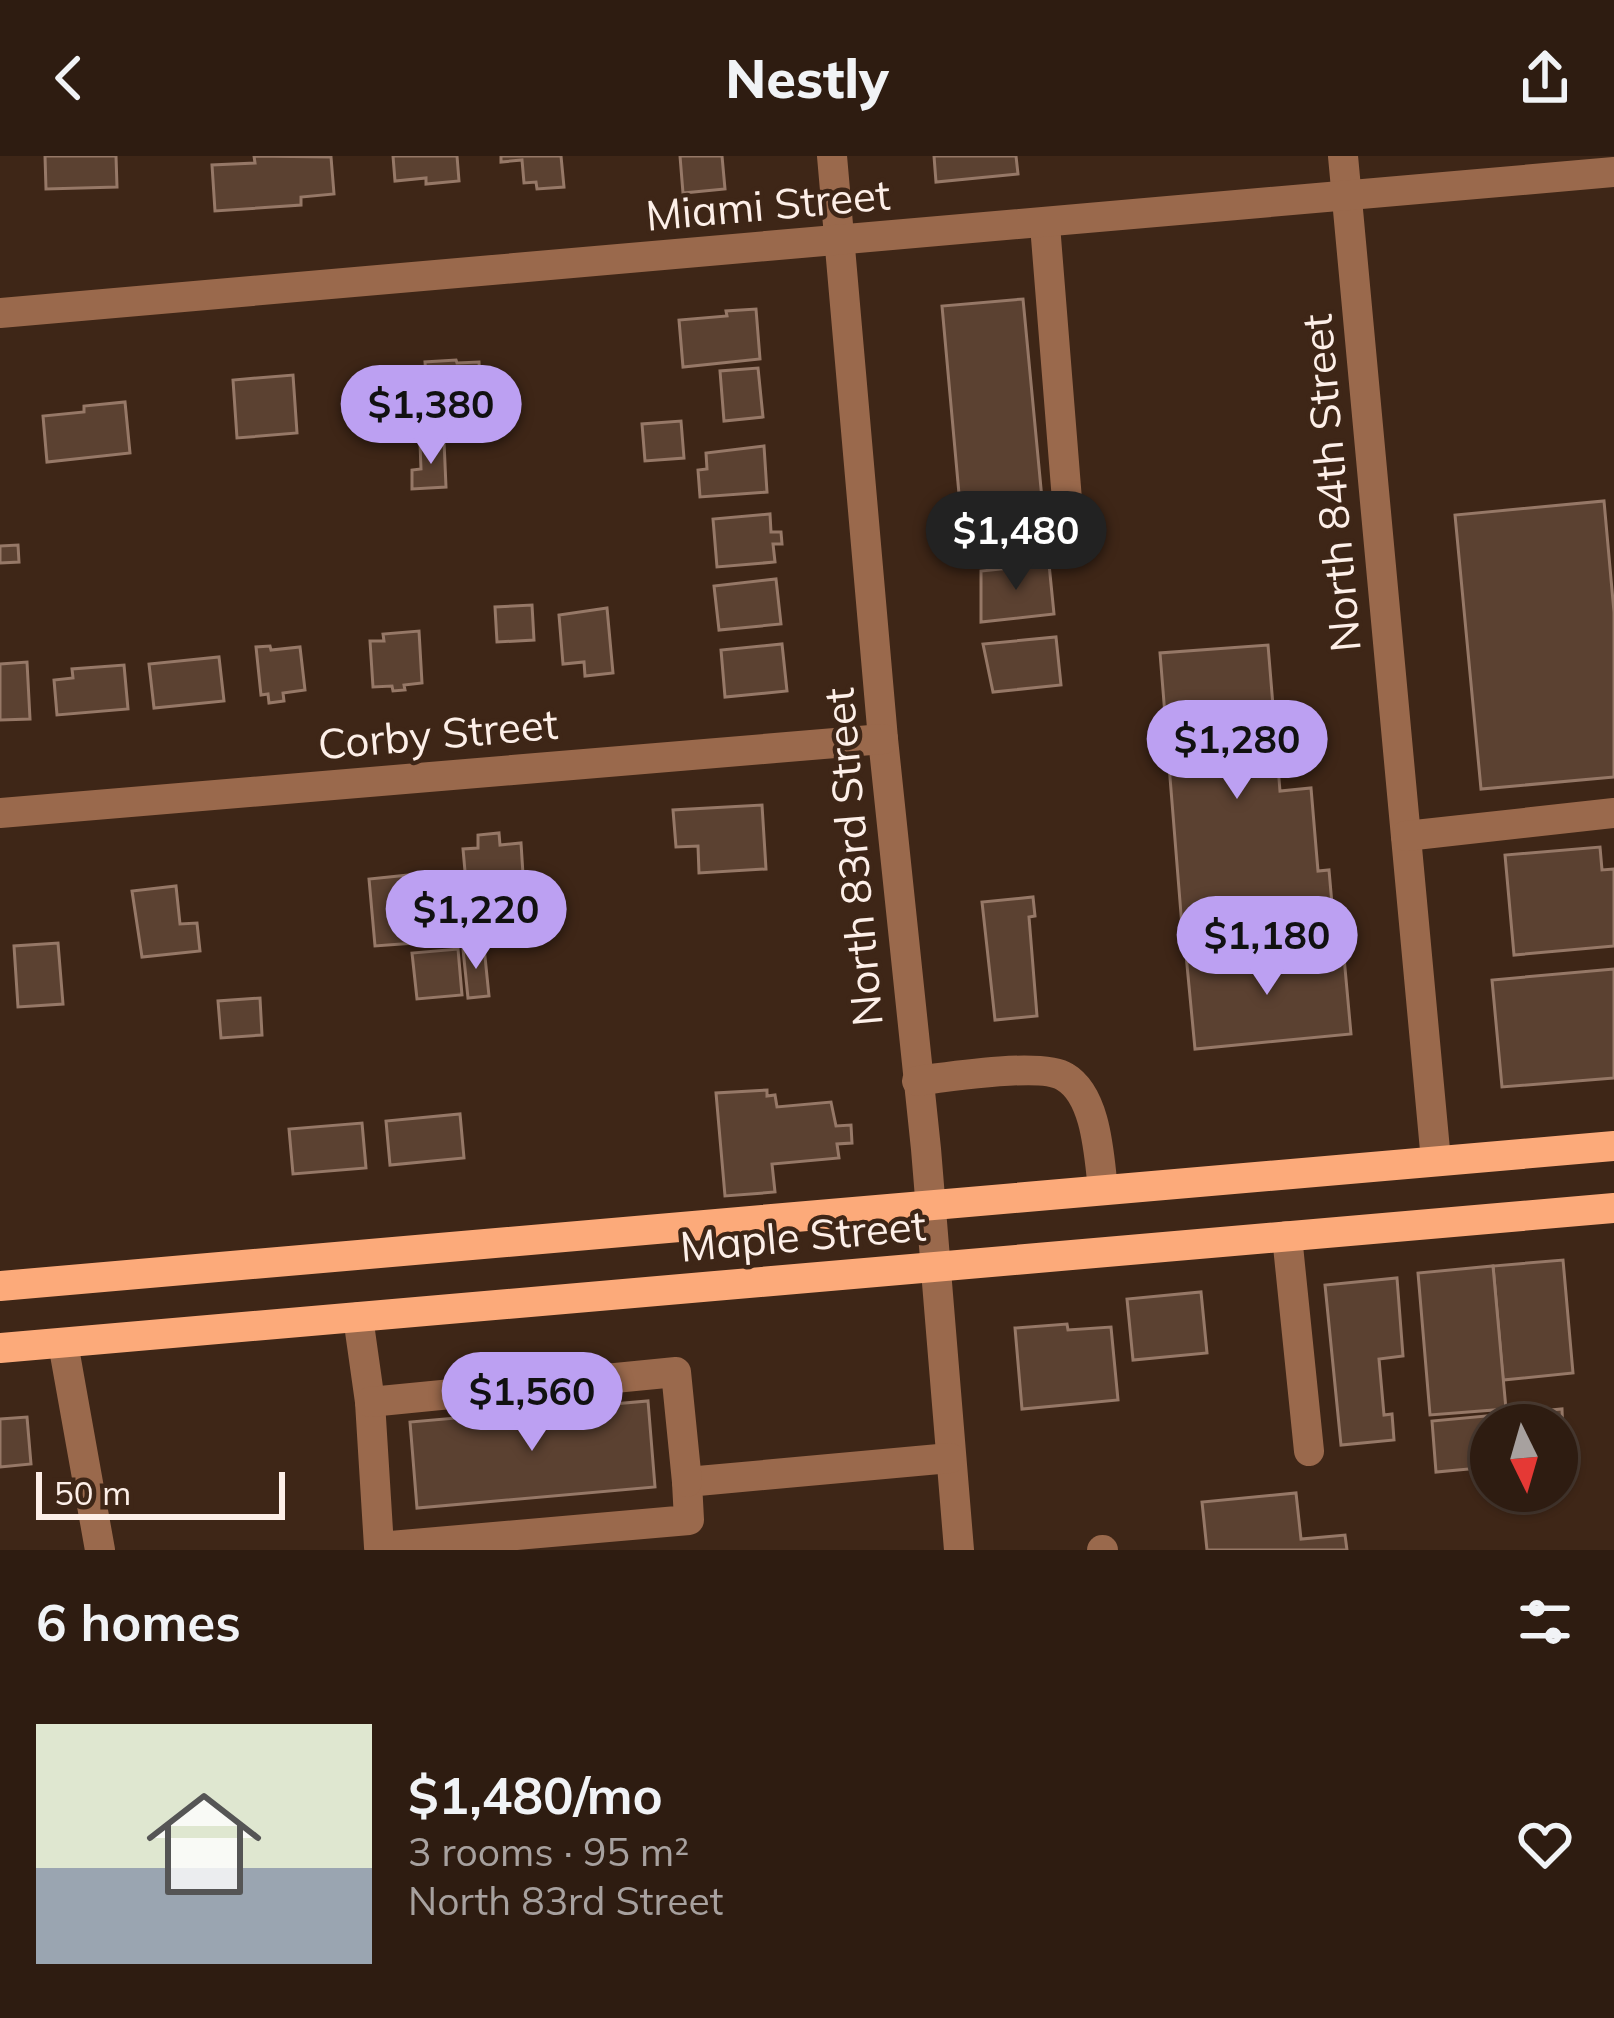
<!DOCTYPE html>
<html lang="en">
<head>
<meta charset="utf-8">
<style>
  body { margin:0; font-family:Mulish,sans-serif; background:#36251a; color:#f1f3f6; height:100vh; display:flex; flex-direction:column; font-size:45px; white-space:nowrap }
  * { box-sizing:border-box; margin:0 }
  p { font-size:39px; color:#a7a19f }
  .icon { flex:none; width:66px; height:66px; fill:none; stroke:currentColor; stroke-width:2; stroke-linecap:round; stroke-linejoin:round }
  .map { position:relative; height:1394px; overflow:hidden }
  .panel { display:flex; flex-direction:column; background:#2e1c11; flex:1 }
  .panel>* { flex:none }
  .needle { width:78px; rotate:175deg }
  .buttons { position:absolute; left:1470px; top:1248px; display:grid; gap:24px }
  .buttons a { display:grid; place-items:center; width:108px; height:108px; border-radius:50%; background:#2e1c11; box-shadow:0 3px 9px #0004,0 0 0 3px #493a31; font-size:60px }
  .scale { position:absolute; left:36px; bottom:30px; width:249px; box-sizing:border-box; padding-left:12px; border:6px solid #fdefe8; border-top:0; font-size:33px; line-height:42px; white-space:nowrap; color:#fdefe8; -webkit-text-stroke:9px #3e2617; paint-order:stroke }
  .price { position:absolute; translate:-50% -102px; padding:0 27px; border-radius:42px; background:#bca0f2; color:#111; font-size:39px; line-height:78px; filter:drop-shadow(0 3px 6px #0008) }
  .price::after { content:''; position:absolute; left:50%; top:72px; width:36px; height:27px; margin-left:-18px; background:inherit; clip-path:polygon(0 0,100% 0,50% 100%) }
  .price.selected { background:#222; color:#fff }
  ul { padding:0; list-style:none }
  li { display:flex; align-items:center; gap:36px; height:300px; padding:0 36px }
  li+li { border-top:3px solid #493a31 }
  li span { display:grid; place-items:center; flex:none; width:336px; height:240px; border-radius:0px; color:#555 }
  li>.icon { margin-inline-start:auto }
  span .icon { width:144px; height:144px; fill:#fffc; stroke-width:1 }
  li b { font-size:51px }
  h2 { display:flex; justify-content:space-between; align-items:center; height:144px; padding:0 36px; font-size:51px }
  header { display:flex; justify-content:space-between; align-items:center; height:156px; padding:0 36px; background:#2e1c11; font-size:54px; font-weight:800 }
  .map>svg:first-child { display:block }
  .building { fill:#5b4131; stroke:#967867; stroke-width:3 }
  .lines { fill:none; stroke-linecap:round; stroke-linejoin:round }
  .minor { stroke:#9a694c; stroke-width:30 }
  .major { stroke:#fcaa7a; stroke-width:30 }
  .labels { text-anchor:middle; stroke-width:9; stroke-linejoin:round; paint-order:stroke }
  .street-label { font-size:42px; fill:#fdefe8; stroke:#3e2617 }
</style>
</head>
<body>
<header><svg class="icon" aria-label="back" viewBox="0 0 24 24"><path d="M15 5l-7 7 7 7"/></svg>Nestly<svg class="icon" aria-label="share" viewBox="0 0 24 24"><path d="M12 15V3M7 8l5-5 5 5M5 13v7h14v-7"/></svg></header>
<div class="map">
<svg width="1614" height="1394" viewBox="0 0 1614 1394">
  <rect width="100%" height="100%" fill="#3e2617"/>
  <g class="building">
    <path d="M 45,0 L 116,0 L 117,31 L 46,33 Z"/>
    <path d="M 254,0 L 331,1 L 334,38 L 301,41 L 301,49 L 215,55 L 212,9 L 255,7 Z"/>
    <path d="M 393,0 L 457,0 L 459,25 L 426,28 L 426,22 L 395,25 Z"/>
    <path d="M 501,0 L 561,0 L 564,31 L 537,33 L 536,26 L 524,27 L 522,4 L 501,6 Z"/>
    <path d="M 680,0 L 722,0 L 725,33 L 683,37 Z"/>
    <path d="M 934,0 L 1016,0 L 1018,18 L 936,26 Z"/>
    <path d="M 1023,143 L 1044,364 L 962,371 L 942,150 Z"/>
    <path d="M 756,153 L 760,203 L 683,211 L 679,164 L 727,160 L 726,155 Z"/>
    <path d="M 456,204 L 457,207 L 479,206 L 482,253 L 429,257 L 425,206 Z"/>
    <path d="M 758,212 L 763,261 L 724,265 L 720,215 Z"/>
    <path d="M 293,219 L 297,277 L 237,282 L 233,224 Z"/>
    <path d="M 125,246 L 130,297 L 47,306 L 43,260 L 84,256 L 84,250 Z"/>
    <path d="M 681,265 L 684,302 L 645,305 L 642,268 Z"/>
    <path d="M 444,285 L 446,331 L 412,333 L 412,314 L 421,313 L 420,287 Z"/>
    <path d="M 764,290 L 767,336 L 700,341 L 698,314 L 707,313 L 706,297 Z"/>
    <path d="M 1604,345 L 1614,456 L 1614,621 L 1481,633 L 1455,359 Z"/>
    <path d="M 770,358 L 771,376 L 781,376 L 782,388 L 773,388 L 775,406 L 717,411 L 713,363 Z"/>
    <path d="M 18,389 L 19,406 L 0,407 L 0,390 Z"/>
    <path d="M 1049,408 L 1054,458 L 981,466 L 981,415 Z"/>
    <path d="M 776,423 L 781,468 L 719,474 L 714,430 Z"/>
    <path d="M 532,449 L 534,484 L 497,486 L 495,451 Z"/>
    <path d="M 607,452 L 613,517 L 585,520 L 584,506 L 563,508 L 559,459 Z"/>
    <path d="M 419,475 L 422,527 L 404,529 L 405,534 L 393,535 L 392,530 L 373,531 L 370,485 L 384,485 L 383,478 Z"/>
    <path d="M 1056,481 L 1061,529 L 993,536 L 983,488 Z"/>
    <path d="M 782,488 L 787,535 L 725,541 L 721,494 Z"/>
    <path d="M 1268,489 L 1280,635 L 1311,632 L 1318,715 L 1329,714 L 1334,771 L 1183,783 L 1160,497 Z"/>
    <path d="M 270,490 L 271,494 L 300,491 L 305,534 L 283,537 L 284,545 L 269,547 L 268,538 L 261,539 L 256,491 Z"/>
    <path d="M 219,501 L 224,545 L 154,552 L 149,508 Z"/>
    <path d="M 27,506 L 30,563 L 0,564 L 0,508 Z"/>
    <path d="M 124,509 L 128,553 L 57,559 L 54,524 L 73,522 L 72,513 Z"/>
    <path d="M 762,649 L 766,713 L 699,717 L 698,690 L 676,691 L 673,654 Z"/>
    <path d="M 499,677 L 500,689 L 521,687 L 524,734 L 467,738 L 463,693 L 478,692 L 478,679 Z"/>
    <path d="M 1600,691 L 1602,714 L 1614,713 L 1614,790 L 1514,799 L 1505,699 Z"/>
    <path d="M 409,719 L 414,787 L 375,790 L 369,723 Z"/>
    <path d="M 176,730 L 180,768 L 197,767 L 200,795 L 142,801 L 132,735 Z"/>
    <path d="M 1033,741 L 1035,760 L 1029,761 L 1037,860 L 995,864 L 982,746 Z"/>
    <path d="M 1211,786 L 1213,807 L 1328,796 L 1328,791 L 1343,790 L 1351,878 L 1195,893 L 1185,788 Z"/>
    <path d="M 58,787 L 63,848 L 18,851 L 14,790 Z"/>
    <path d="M 484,791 L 489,840 L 468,842 L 463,793 Z"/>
    <path d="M 458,793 L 462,839 L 417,843 L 412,797 Z"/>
    <path d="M 1614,813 L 1614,922 L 1502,931 L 1492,824 Z"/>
    <path d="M 260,842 L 262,879 L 221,882 L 218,845 Z"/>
    <path d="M 767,934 L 767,940 L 775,939 L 777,951 L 831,946 L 836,970 L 851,969 L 852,987 L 837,988 L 839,1002 L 772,1008 L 775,1036 L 725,1040 L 716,937 Z"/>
    <path d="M 460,958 L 464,1002 L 390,1009 L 386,965 Z"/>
    <path d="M 362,967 L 366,1012 L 293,1018 L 289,973 Z"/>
    <path d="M 1563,1104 L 1573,1217 L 1503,1224 L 1493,1110 Z"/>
    <path d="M 1493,1110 L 1506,1253 L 1430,1259 L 1418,1117 Z"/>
    <path d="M 1397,1122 L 1403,1200 L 1379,1203 L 1384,1259 L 1392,1258 L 1394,1284 L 1341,1289 L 1325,1129 Z"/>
    <path d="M 1201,1136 L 1207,1197 L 1133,1204 L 1127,1143 Z"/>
    <path d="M 1067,1168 L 1068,1174 L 1111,1171 L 1118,1244 L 1022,1253 L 1015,1172 Z"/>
    <path d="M 648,1245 L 655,1331 L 417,1352 L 410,1266 Z"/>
    <path d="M 1562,1253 L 1564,1304 L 1557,1305 L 1557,1269 L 1491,1269 L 1491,1311 L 1436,1316 L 1432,1265 Z"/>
    <path d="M 27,1261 L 31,1308 L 0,1311 L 0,1263 Z"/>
    <path d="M 1296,1337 L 1301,1383 L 1345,1379 L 1347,1394 L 1207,1394 L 1202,1346 Z"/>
  </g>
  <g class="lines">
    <g class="minor">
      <path d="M 832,0 L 883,583 L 926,993 L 959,1394"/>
      <path d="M 1343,0 L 1436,1005"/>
      <path d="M 1045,69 L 1067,344"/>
      <path d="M 0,157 L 1614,16"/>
      <path d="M 0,657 L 883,583"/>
      <path d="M 1406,680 L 1614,657"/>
      <path d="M 917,925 C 946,921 1043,906 1065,921 C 1097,940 1099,1001 1103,1033"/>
      <path d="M 1287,1080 L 1309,1295"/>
      <path d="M 358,1161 L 370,1246 L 379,1391 L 689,1364 L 687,1326 L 950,1302"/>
      <path d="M 63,1187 L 100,1394"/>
      <path d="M 370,1246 L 676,1216 L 687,1326"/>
      <path d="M 1102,1394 L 1103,1394"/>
    </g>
    <g class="major">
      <path d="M 0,1130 L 1614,990"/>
      <path d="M 0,1192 L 1614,1052"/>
    </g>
  </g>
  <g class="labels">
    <g class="street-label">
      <text transform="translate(768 49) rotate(-5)" y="15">Miami Street</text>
      <text transform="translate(1331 327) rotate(-95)" y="15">North 84th Street</text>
      <text transform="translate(438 578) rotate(-5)" y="15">Corby Street</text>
      <text transform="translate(853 701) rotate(-95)" y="15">North 83rd Street</text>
      <text transform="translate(803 1080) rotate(-5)" y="15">Maple Street</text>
    </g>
  </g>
</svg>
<div class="buttons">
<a><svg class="needle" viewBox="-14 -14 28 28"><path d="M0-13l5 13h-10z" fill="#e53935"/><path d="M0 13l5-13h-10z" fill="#a7a19f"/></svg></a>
</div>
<div class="scale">50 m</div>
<b class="price" style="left:431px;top:311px">$1,380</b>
<b class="price selected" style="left:1016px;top:437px">$1,480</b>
<b class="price" style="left:1237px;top:646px">$1,280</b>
<b class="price" style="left:476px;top:816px">$1,220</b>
<b class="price" style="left:1267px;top:842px">$1,180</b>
<b class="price" style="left:532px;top:1298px">$1,560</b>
</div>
<section class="panel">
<h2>6 homes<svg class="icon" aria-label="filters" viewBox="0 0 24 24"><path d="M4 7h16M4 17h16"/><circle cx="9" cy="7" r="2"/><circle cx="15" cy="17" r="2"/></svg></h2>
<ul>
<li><span style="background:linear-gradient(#dfe7d0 60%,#9aa5b1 0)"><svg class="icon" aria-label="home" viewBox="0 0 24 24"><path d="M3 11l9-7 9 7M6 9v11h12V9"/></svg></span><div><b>$1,480/mo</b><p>3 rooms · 95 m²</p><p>North 83rd Street</p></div><svg class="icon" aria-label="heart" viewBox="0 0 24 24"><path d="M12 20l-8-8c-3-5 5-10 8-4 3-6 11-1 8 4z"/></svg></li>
</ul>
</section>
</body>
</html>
